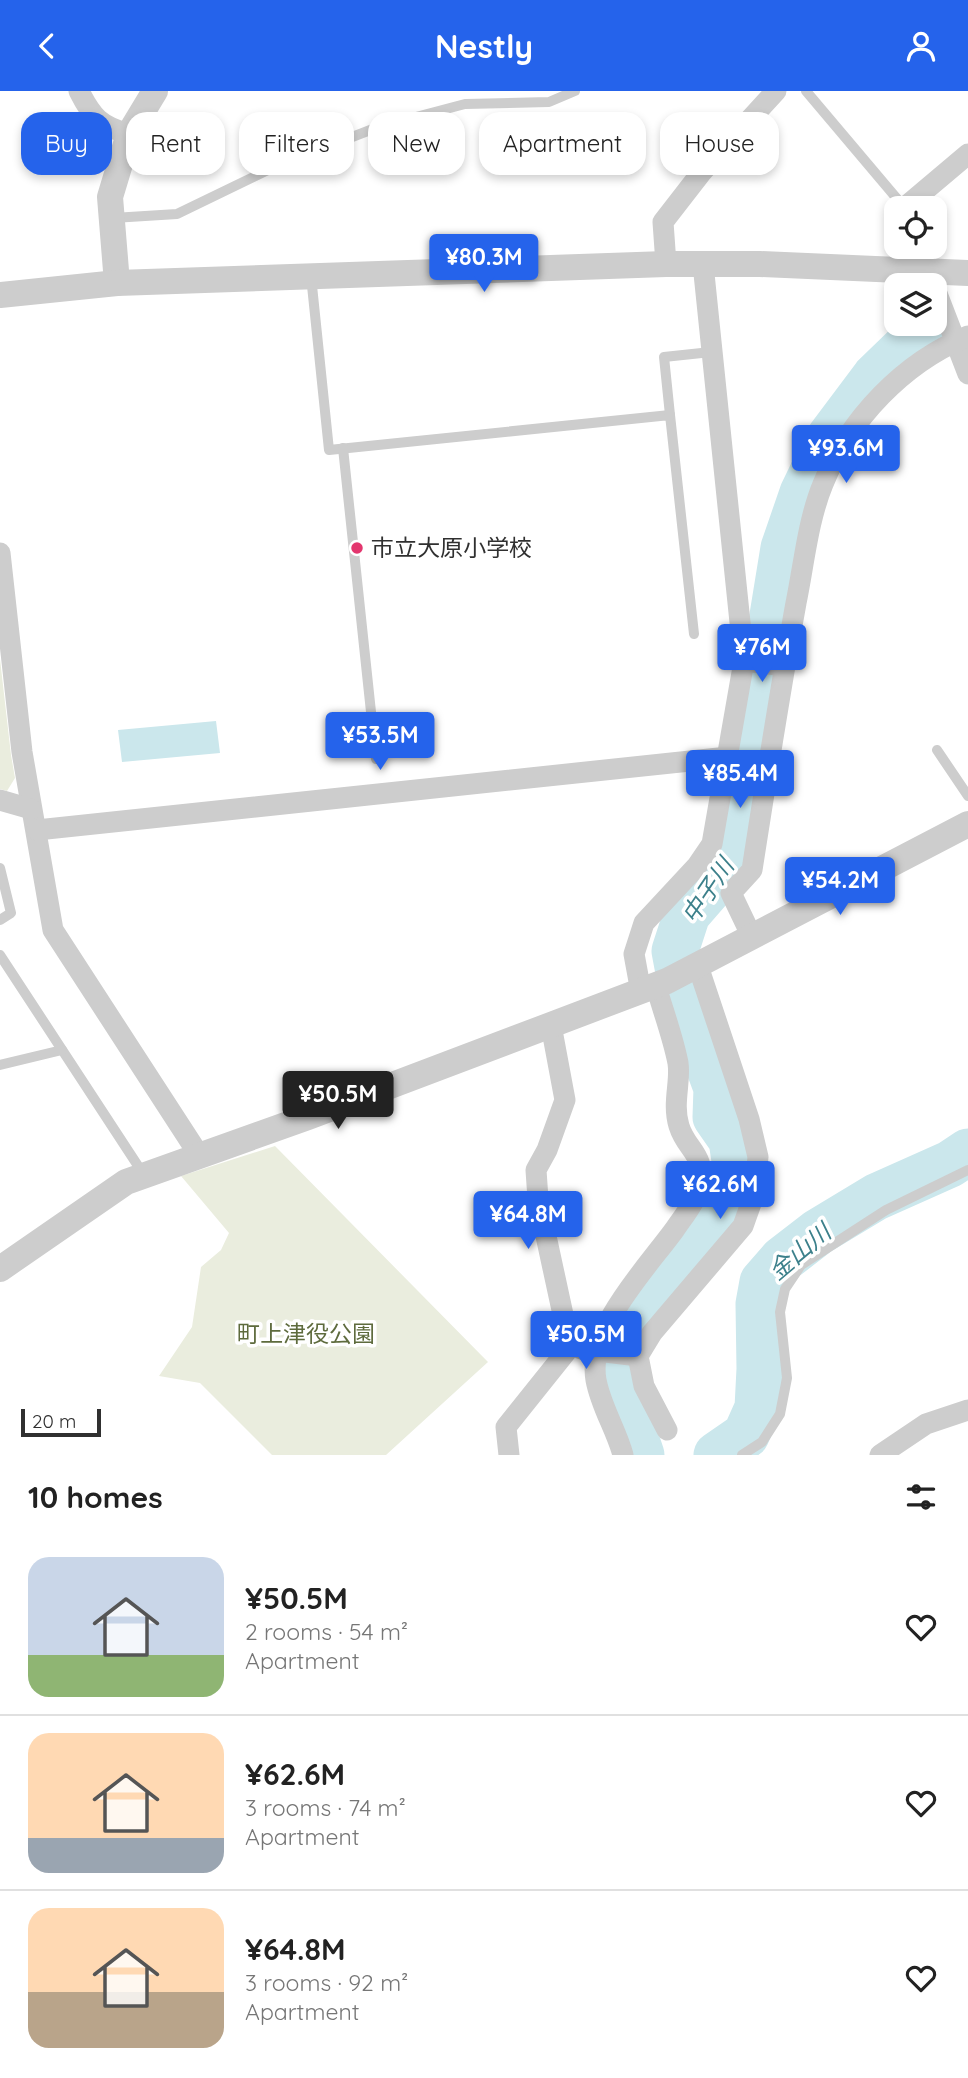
<!DOCTYPE html>
<html lang="en">
<head>
<meta charset="utf-8">
<style>
  body { margin:0; font-family:Quicksand,"Noto Sans JP",sans-serif; background:#f2f2f2; color:#222; height:100vh; display:flex; flex-direction:column; font-size:26px; white-space:nowrap }
  * { box-sizing:border-box; margin:0 }
  p { font-size:23px; color:#767676 }
  .icon { flex:none; width:38px; height:38px; fill:none; stroke:currentColor; stroke-width:2; stroke-linecap:round; stroke-linejoin:round }
  .map { position:relative; height:1364px; overflow:hidden }
  .panel { display:flex; flex-direction:column; background:#fff; flex:1 }
  .panel>* { flex:none }
  .banner { position:absolute; left:21px; top:21px; width:928px; height:63px; display:flex; gap:14px }
  .tools { position:absolute; left:884px; top:105px; display:grid; gap:14px }
  .tools a { display:grid; place-items:center; width:63px; height:63px; border-radius:14px; background:#fff; box-shadow:0 4px 10px #0003; font-size:35px }
  .scale { position:absolute; left:21px; bottom:18px; width:80px; box-sizing:border-box; padding-left:7px; border:4px solid #303030; border-top:0; font-size:19px; line-height:24px; white-space:nowrap; color:#303030; -webkit-text-stroke:5px #fff; paint-order:stroke }
  .price { position:absolute; translate:-50% -60px; padding:0 16px; border-radius:7px; background:#2563eb; color:#fff; font-size:23px; line-height:46px; filter:drop-shadow(0 2px 4px #0008) }
  .price::after { content:''; position:absolute; left:50%; top:42px; width:21px; height:16px; margin-left:-10px; background:inherit; clip-path:polygon(0 0,100% 0,50% 100%) }
  .price.selected { background:#222; color:#fff }
  ul { padding:0; list-style:none }
  li { display:flex; align-items:center; gap:21px; height:175px; padding:0 28px }
  li+li { border-top:2px solid #e0e0e0 }
  li span { display:grid; place-items:center; flex:none; width:196px; height:140px; border-radius:21px; color:#555 }
  li>.icon { margin-inline-start:auto }
  span .icon { width:84px; height:84px; fill:#fffc; stroke-width:1 }
  li b { font-size:30px }
  h2 { display:flex; justify-content:space-between; align-items:center; height:84px; padding:0 28px; font-size:30px }
  .pill { padding:0 24px; border-radius:21px; background:#fff; box-shadow:0 4px 10px #0003; font-size:24px; line-height:63px }
  .pill.selected { background:#2563eb; color:#fff }
  header { display:flex; justify-content:space-between; align-items:center; height:91px; padding:0 28px; background:#2563eb; color:#fff; font-size:32px; font-weight:800 }
  .map>svg:first-child { display:block }
  .green { fill:#eaedde }
  .water { fill:#cbe7ec }
  .lines { fill:none; stroke-linecap:round; stroke-linejoin:round }
  .river { stroke:#cbe7ec; stroke-width:47 }
  .service { stroke:#cdcdcd; stroke-width:10 }
  .minor { stroke:#cdcdcd; stroke-width:21 }
  .tertiary { stroke:#cdcdcd; stroke-width:26 }
  .poi-dot { fill:#e3366e; stroke:#fff; stroke-width:2.5 }
  .labels { text-anchor:middle; stroke-width:7; stroke-linejoin:round; paint-order:stroke }
  .poi-label { font-size:23px; fill:#303030; stroke:#fff; text-anchor:start }
  .park-label { font-size:23px; fill:#5e6b3d; stroke:#fff }
  .water-label { font-size:24px; font-style:italic; fill:#3c808b; stroke:#fff }
</style>
</head>
<body>
<header><svg class="icon" aria-label="back" viewBox="0 0 24 24"><path d="M15 5l-7 7 7 7"/></svg>Nestly<svg class="icon" aria-label="person" viewBox="0 0 24 24"><circle cx="12" cy="8" r="4"/><path d="M4 21q1-7 8-7t8 7"/></svg></header>
<div class="map">
<svg width="968" height="1364" viewBox="0 0 968 1364">
  <rect width="100%" height="100%" fill="#fff"/>
  <g class="green">
    <path d="M 0,568 L 11,664 L 15,687 L 7,700 L 0,698 Z"/>
    <path d="M 275,1055 L 488,1271 L 386,1364 L 272,1364 L 200,1292 L 159,1285 L 192,1236 L 201,1176 L 221,1159 L 229,1142 L 181,1085 Z"/>
  </g>
  <path class="water" d="M 216,630 L 220,662 L 122,671 L 118,639 Z"/>
  <g class="lines">
    <g class="river">
      <path d="M 641,1364 L 620,1302 L 623,1253 L 642,1221 L 731,1111 L 737,1083 L 732,1049 L 716,1026 L 717,997 L 684,908 L 675,860 L 687,823 L 733,770 L 784,457 L 803,402 L 830,346 L 875,286 L 906,256 L 934,238"/>
      <path d="M 717,1364 L 746,1344 L 758,1317 L 760,1278 L 759,1213 L 763,1191 L 783,1168 L 818,1141 L 876,1106 L 950,1073 L 968,1061"/>
    </g>
    <g class="service">
      <path d="M 806,0 L 904,116"/>
      <path d="M 113,127 L 177,123 L 272,77 L 378,36 L 465,13 L 549,11 L 575,0"/>
      <path d="M 311,185 L 329,359 L 670,324 L 694,543"/>
      <path d="M 670,324 L 664,266 L 711,261"/>
      <path d="M 343,357 L 376,668"/>
      <path d="M 937,659 L 968,705"/>
      <path d="M 0,777 L 11,822 L 0,829"/>
      <path d="M 0,864 L 144,1084"/>
      <path d="M 0,974 L 62,959"/>
      <path d="M 742,1364 L 762,1351 L 780,1323 L 787,1287 L 780,1221 L 785,1198 L 801,1174 L 886,1119 L 968,1079"/>
    </g>
    <g class="minor">
      <path d="M 79,0 C 92,26 100,35 129,43"/>
      <path d="M 904,117 L 968,63"/>
      <path d="M 919,156 L 968,283"/>
      <path d="M 666,173 L 663,131 L 701,82 L 776,0"/>
      <path d="M 0,462 L 22,661 L 53,839 L 199,1064"/>
      <path d="M 744,570 L 784,575"/>
      <path d="M 0,709 L 31,718"/>
      <path d="M 37,739 L 728,666"/>
      <path d="M 752,846 L 731,802 L 752,779 C 766,689 780,600 796,512 C 804,473 808,429 823,393 C 849,328 904,271 968,245"/>
      <path d="M 641,901 L 634,863 L 644,832 L 697,775 L 712,753 L 744,570 L 703,173"/>
      <path d="M 581,1258 L 638,1265"/>
      <path d="M 667,1339 L 644,1295 L 638,1265 L 652,1242 L 743,1135 L 754,1104 L 758,1066 L 749,1028 L 698,875"/>
      <path d="M 509,1364 L 506,1336 L 570,1256 L 538,1108 L 536,1079 L 547,1059 L 565,1009 L 551,934"/>
      <path d="M 623,1364 C 616,1338 601,1316 596,1289 C 587,1238 646,1178 675,1138 C 683,1126 695,1112 699,1098 C 707,1062 687,1061 679,1035 C 672,1012 681,991 678,972 C 673,946 663,920 656,895"/>
      <path d="M 880,1364 L 926,1333 L 968,1319"/>
    </g>
    <g class="tertiary">
      <path d="M 117,192 L 110,106 L 129,43 L 155,0"/>
      <path d="M 0,204 L 117,192 L 666,173 L 760,173 L 968,182"/>
      <path d="M 0,1178 L 126,1091 L 308,1026 L 667,890 L 968,733"/>
    </g>
  </g>
  <circle class="poi-dot" cx="357" cy="457" r="7"/>
  <g class="labels">
    <g class="poi-label">
      <text x="371" y="465">市立大原小学校</text>
    </g>
    <g class="park-label">
      <text x="306" y="1251">町上津役公園</text>
    </g>
    <g class="water-label">
      <text transform="translate(708 800) rotate(-56)" y="8">中子川</text>
      <text transform="translate(800 1161) rotate(-40)" y="8">金山川</text>
    </g>
  </g>
</svg>
<div class="tools">
<a><svg class="icon" aria-label="locate" viewBox="0 0 24 24"><circle cx="12" cy="12" r="6"/><path d="M12 2v4M12 18v4M2 12h4M18 12h4"/></svg></a>
<a><svg class="icon" aria-label="layers" viewBox="0 0 24 24"><path d="M12 4l9 5-9 5-9-5zM3 14l9 5 9-5"/></svg></a>
</div>
<div class="scale">20 m</div>
<b class="price" style="left:484px;top:203px">¥80.3M</b>
<b class="price" style="left:846px;top:394px">¥93.6M</b>
<b class="price" style="left:762px;top:593px">¥76M</b>
<b class="price" style="left:380px;top:681px">¥53.5M</b>
<b class="price" style="left:740px;top:719px">¥85.4M</b>
<b class="price" style="left:840px;top:826px">¥54.2M</b>
<b class="price selected" style="left:338px;top:1040px">¥50.5M</b>
<b class="price" style="left:720px;top:1130px">¥62.6M</b>
<b class="price" style="left:528px;top:1160px">¥64.8M</b>
<b class="price" style="left:586px;top:1280px">¥50.5M</b>
<div class="banner">
<a class="pill selected">Buy</a>
<a class="pill">Rent</a>
<a class="pill">Filters</a>
<a class="pill">New</a>
<a class="pill">Apartment</a>
<a class="pill">House</a>
</div>
</div>
<section class="panel">
<h2>10 homes<svg class="icon" aria-label="filters" viewBox="0 0 24 24"><path d="M4 7h16M4 17h16"/><circle cx="9" cy="7" r="2"/><circle cx="15" cy="17" r="2"/></svg></h2>
<ul>
<li><span style="background:linear-gradient(#c9d6e8 70%,#8fb573 0)"><svg class="icon" aria-label="home" viewBox="0 0 24 24"><path d="M3 11l9-7 9 7M6 9v11h12V9"/></svg></span><div><b>¥50.5M</b><p>2 rooms · 54 m²</p><p>Apartment</p></div><svg class="icon" aria-label="heart" viewBox="0 0 24 24"><path d="M12 20l-8-8c-3-5 5-10 8-4 3-6 11-1 8 4z"/></svg></li>
<li><span style="background:linear-gradient(#ffd9b3 75%,#9aa5b1 0)"><svg class="icon" aria-label="home" viewBox="0 0 24 24"><path d="M3 11l9-7 9 7M6 9v11h12V9"/></svg></span><div><b>¥62.6M</b><p>3 rooms · 74 m²</p><p>Apartment</p></div><svg class="icon" aria-label="heart" viewBox="0 0 24 24"><path d="M12 20l-8-8c-3-5 5-10 8-4 3-6 11-1 8 4z"/></svg></li>
<li><span style="background:linear-gradient(#ffd9b3 60%,#b9a48a 0)"><svg class="icon" aria-label="home" viewBox="0 0 24 24"><path d="M3 11l9-7 9 7M6 9v11h12V9"/></svg></span><div><b>¥64.8M</b><p>3 rooms · 92 m²</p><p>Apartment</p></div><svg class="icon" aria-label="heart" viewBox="0 0 24 24"><path d="M12 20l-8-8c-3-5 5-10 8-4 3-6 11-1 8 4z"/></svg></li>
</ul>
</section>
</body>
</html>
